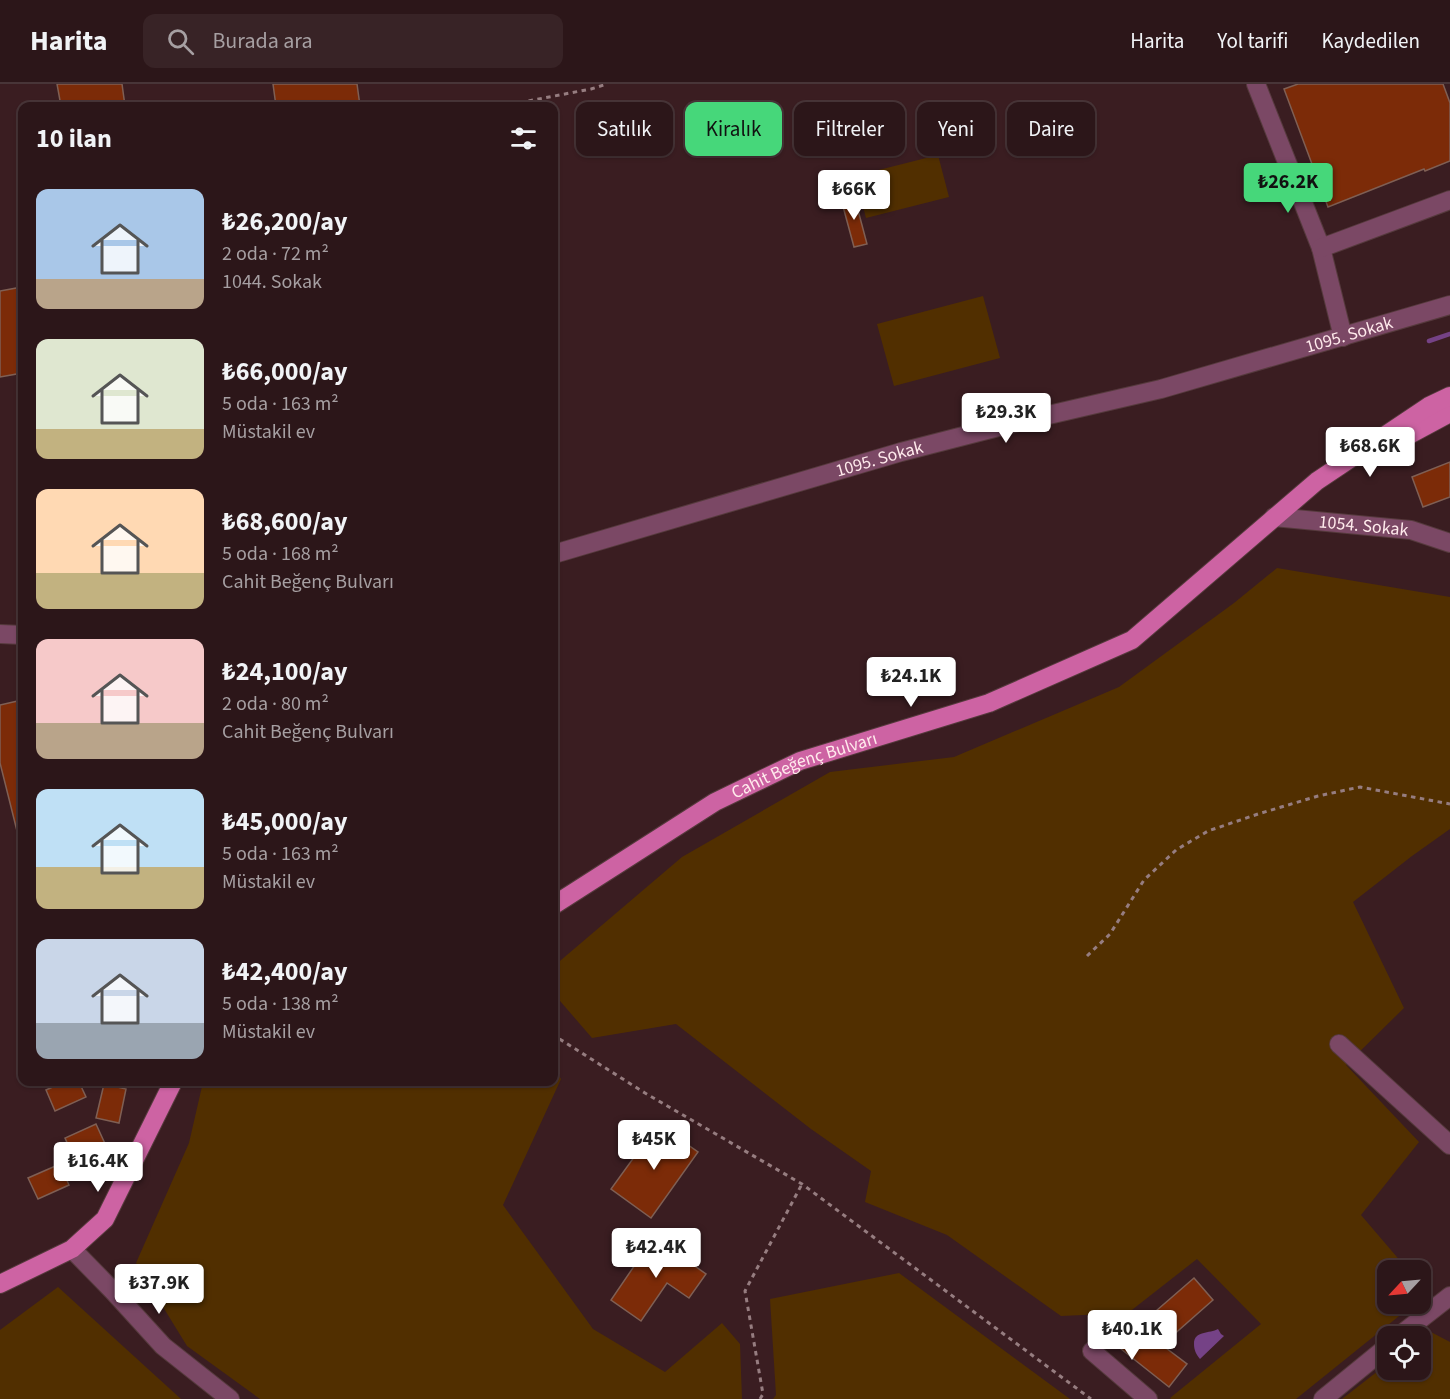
<!DOCTYPE html>
<html lang="tr">
<head>
<meta charset="utf-8">
<style>
  body { margin:0; font-family:"Source Sans 3",sans-serif; background:#382326; color:#f1f3f6; height:100vh; display:flex; flex-direction:column; font-size:22px; white-space:nowrap }
  * { box-sizing:border-box; margin:0 }
  p { font-size:20px; color:#a69fa2 }
  .icon { flex:none; width:33px; height:33px; fill:none; stroke:currentColor; stroke-width:2; stroke-linecap:round; stroke-linejoin:round }
  .map { position:relative; flex:1; overflow:hidden }
  .side { position:absolute; left:18px; top:18px; width:540px; height:984px; display:flex; flex-direction:column; background:#2c1619; border-radius:12px; box-shadow:0 2px 4px #0004,0 0 0 2px #483538 }
  .side>* { flex:none }
  .hud { position:absolute; left:576px; top:18px; width:570px; height:54px; display:flex; gap:12px }
  .needle { width:39px; rotate:244deg }
  .fabs { position:absolute; left:1377px; top:1176px; display:grid; gap:12px }
  .fabs a { display:grid; place-items:center; width:54px; height:54px; border-radius:12px; background:#2c1619; box-shadow:0 2px 4px #0004,0 0 0 2px #483538; font-size:30px }
  .price { position:absolute; translate:-50% -51px; padding:0 14px; border-radius:6px; background:#fff; color:#222; font-size:20px; line-height:39px; filter:drop-shadow(0 2px 3px #0008) }
  .price::after { content:''; position:absolute; left:50%; top:36px; width:18px; height:14px; margin-left:-9px; background:inherit; clip-path:polygon(0 0,100% 0,50% 100%) }
  .price.active { background:#46d77a; color:#111 }
  ul { padding:0; list-style:none }
  li { display:flex; align-items:center; gap:18px; height:150px; padding:0 18px }
  li span { display:grid; place-items:center; flex:none; width:168px; height:120px; border-radius:12px; color:#555 }
  li>.icon { margin-inline-start:auto }
  span .icon { width:72px; height:72px; fill:#fffc; stroke-width:1 }
  li b { font-size:26px }
  h2 { display:flex; justify-content:space-between; align-items:center; height:72px; padding:0 18px; font-size:26px }
  .chip { padding:0 21px; border-radius:12px; background:#2c1619; box-shadow:0 2px 4px #0004,0 0 0 2px #483538; font-size:21px; line-height:54px }
  .chip.active { background:#46d77a; color:#111 }
  header { display:flex; align-items:center; gap:36px; box-sizing:border-box; height:84px; padding:0 30px; background:#2c1619; border-bottom:2px solid #483538 }
  header strong { font-size:28px }
  nav { display:flex; gap:33px; margin-inline-start:auto; font-size:21px }
  .search { width:420px; height:54px; background:#382326; display:flex; align-items:center; gap:15px; box-sizing:border-box; padding:0 21px; border-radius:12px; color:#a69fa2; font-size:22px }
  .map>svg:first-child { display:block }
  .green { fill:#512f00 }
  .water { fill:#754286 }
  .lines { fill:none; stroke-linecap:round; stroke-linejoin:round }
  .stream { stroke:#754286; stroke-width:4.5 }
  .building { fill:#7c2b08; stroke:#7f5f54; stroke-width:1.5 }
  .minor-casing { stroke:#563a3d; stroke-width:20 }
  .major-casing { stroke:#563a3d; stroke-width:20 }
  .path { stroke:#967d80; stroke-width:3; stroke-dasharray:4.5 4.5; stroke-linecap:butt }
  .minor { stroke:#7b4865; stroke-width:18 }
  .major { stroke:#cd63a3; stroke-width:18 }
  .labels { text-anchor:middle; stroke-width:4.5; stroke-linejoin:round; paint-order:stroke }
  .street-label { font-size:18px; fill:#ffeaec; stroke:#190c0d }
</style>
</head>
<body>
<header>
<strong>Harita</strong>
<div class="search"><svg class="icon" aria-label="search" viewBox="0 0 24 24"><circle cx="10" cy="10" r="6"/><path d="M15 15l6 6"/></svg>Burada ara</div>
<nav><a>Harita</a><a>Yol tarifi</a><a>Kaydedilen</a></nav>
</header>
<div class="map">
<svg width="1450" height="1315" viewBox="0 0 1450 1315">
  <rect width="100%" height="100%" fill="#3a1d21"/>
  <g class="green">
    <path d="M 938,71 L 949,113 L 866,134 L 855,92 Z"/>
    <path d="M 983,212 L 1000,274 L 894,302 L 877,240 Z"/>
    <path d="M 1277,484 L 1450,513 L 1450,745 L 1412,772 L 1353,818 L 1404,924 L 1346,981 L 1419,1058 L 1361,1131 L 1408,1186 L 1388,1186 L 1388,1220 L 1414,1220 L 1296,1315 L 1171,1315 L 1170,1314 L 1261,1240 L 1197,1175 L 1128,1229 L 1061,1232 L 947,1151 L 865,1118 L 871,1087 L 811,1045 L 676,940 L 592,954 L 554,910 L 554,882 L 682,773 L 830,688 L 954,673 L 1119,603 L 1234,519 Z"/>
    <path d="M 554,984 L 561,995 L 503,1121 L 593,1245 L 665,1288 L 722,1239 L 740,1260 L 742,1315 L 260,1315 L 187,1262 L 136,1179 L 189,1059 L 203,998 L 554,998 Z"/>
    <path d="M 899,1189 L 1070,1315 L 773,1315 L 776,1311 L 770,1215 Z"/>
    <path d="M 58,1203 L 181,1315 L 0,1315 L 0,1246 Z"/>
    <path d="M 1429,1247 L 1450,1258 L 1450,1315 L 1342,1315 L 1387,1280 L 1388,1286 L 1420,1286 L 1421,1254 Z"/>
  </g>
  <path class="water" d="M 1218,1245 L 1221,1250 L 1224,1252 L 1200,1275 C 1196,1270 1194,1266 1194,1260 C 1194,1246 1210,1250 1218,1245 Z"/>
  <g class="lines">
    <path class="stream" d="M 1429,257 L 1450,250"/>
  </g>
  <g class="building">
    <path d="M 57,0 L 122,0 L 125,22 L 61,22 Z"/>
    <path d="M 273,0 L 357,0 L 360,22 L 276,22 Z"/>
    <path d="M 1298,0 L 1443,0 L 1450,19 L 1450,77 L 1425,87 L 1424,85 L 1328,123 L 1284,5 Z"/>
    <path d="M 854,111 L 867,160 L 854,163 L 841,115 Z"/>
    <path d="M 22,203 L 22,289 L 0,293 L 0,207 Z"/>
    <path d="M 1450,378 L 1450,413 L 1423,423 L 1412,393 Z"/>
    <path d="M 22,616 L 22,751 L 18,751 L 0,679 L 0,621 Z"/>
    <path d="M 64,998 L 79,998 L 86,1013 L 55,1027 L 46,1006 Z"/>
    <path d="M 104,1000 L 126,1005 L 119,1039 L 96,1034 Z"/>
    <path d="M 96,1040 L 106,1062 L 75,1076 L 65,1054 Z"/>
    <path d="M 658,1040 L 698,1068 L 651,1134 L 611,1105 Z"/>
    <path d="M 60,1080 L 69,1101 L 38,1115 L 28,1094 Z"/>
    <path d="M 654,1153 L 706,1190 L 689,1214 L 667,1199 L 641,1237 L 611,1216 Z"/>
    <path d="M 1194,1194 L 1213,1216 L 1162,1261 L 1187,1280 L 1169,1303 L 1121,1265 L 1141,1240 Z"/>
  </g>
  <g class="lines">
    <defs>
      <g id="minor">
        <path d="M 1256,0 L 1321,164 L 1343,253"/>
        <path d="M 1321,164 L 1450,116"/>
        <path id="s1" d="M 1274,433 L 1411,446 L 1450,459"/>
        <path id="s2" d="M 554,470 L 901,368 L 1014,339 L 1161,305 L 1450,221"/>
        <path d="M 0,550 L 22,551"/>
        <path d="M 1339,960 L 1450,1061"/>
        <path d="M 72,1165 L 113,1207 L 163,1262 L 230,1315"/>
        <path d="M 1399,1252 L 1450,1212"/>
        <path d="M 1092,1267 L 1148,1315"/>
        <path d="M 1323,1315 L 1388,1262"/>
      </g>
      <g id="major">
        <path d="M 1383,365 L 1450,329"/>
        <path id="s3" d="M 554,821 L 715,718 L 800,677 L 989,619 L 1132,556 L 1317,397 L 1429,322 L 1450,312"/>
        <path d="M 0,1200 L 72,1165 L 105,1135 L 173,998"/>
      </g>
    </defs>
    <use href="#minor" class="minor-casing"/>
    <use href="#major" class="major-casing"/>
    <g class="path">
      <path d="M 502,22 L 591,5 L 607,0"/>
      <path d="M 1087,872 L 1110,850 L 1144,796 L 1176,766 L 1208,747 L 1258,730 L 1318,712 L 1360,703 L 1450,720"/>
      <path d="M 554,948 L 558,954 L 645,1009 L 802,1100 L 1091,1315"/>
      <path d="M 760,1315 L 763,1310 L 745,1207 L 802,1100"/>
    </g>
    <use href="#minor" class="minor"/>
    <use href="#major" class="major"/>
  </g>
  <g class="labels">
    <g class="street-label">
      <text dy="6" stroke="none"><textPath href="#s2" startOffset="825">1095. Sokak</textPath></text>
      <text dy="6" stroke="none"><textPath href="#s2" startOffset="339">1095. Sokak</textPath></text>
      <text dy="6" stroke="none"><textPath href="#s1" startOffset="90">1054. Sokak</textPath></text>
      <text dy="6" stroke="none"><textPath href="#s3" startOffset="288">Cahit Beğenç Bulvarı</textPath></text>
    </g>
  </g>
</svg>
<div class="fabs">
<a><svg class="needle" viewBox="-14 -14 28 28"><path d="M0-13l5 13h-10z" fill="#e53935"/><path d="M0 13l5-13h-10z" fill="#a69fa2"/></svg></a>
<a><svg class="icon" aria-label="locate" viewBox="0 0 24 24"><circle cx="12" cy="12" r="6"/><path d="M12 2v4M12 18v4M2 12h4M18 12h4"/></svg></a>
</div>
<b class="price active" style="left:1288px;top:130px">₺26.2K</b>
<b class="price" style="left:854px;top:137px">₺66K</b>
<b class="price" style="left:1006px;top:360px">₺29.3K</b>
<b class="price" style="left:1370px;top:394px">₺68.6K</b>
<b class="price" style="left:911px;top:624px">₺24.1K</b>
<b class="price" style="left:654px;top:1087px">₺45K</b>
<b class="price" style="left:98px;top:1109px">₺16.4K</b>
<b class="price" style="left:656px;top:1195px">₺42.4K</b>
<b class="price" style="left:159px;top:1231px">₺37.9K</b>
<b class="price" style="left:1132px;top:1277px">₺40.1K</b>
<div class="hud">
<a class="chip">Satılık</a>
<a class="chip active">Kiralık</a>
<a class="chip">Filtreler</a>
<a class="chip">Yeni</a>
<a class="chip">Daire</a>
</div>
<section class="side">
<h2>10 ilan<svg class="icon" aria-label="filters" viewBox="0 0 24 24"><path d="M4 7h16M4 17h16"/><circle cx="9" cy="7" r="2"/><circle cx="15" cy="17" r="2"/></svg></h2>
<ul>
<li><span style="background:linear-gradient(#a9c7e8 75%,#b9a48a 0)"><svg class="icon" aria-label="home" viewBox="0 0 24 24"><path d="M3 11l9-7 9 7M6 9v11h12V9"/></svg></span><div><b>₺26,200/ay</b><p>2 oda · 72 m²</p><p>1044. Sokak</p></div></li>
<li><span style="background:linear-gradient(#dfe7d0 75%,#c2b280 0)"><svg class="icon" aria-label="home" viewBox="0 0 24 24"><path d="M3 11l9-7 9 7M6 9v11h12V9"/></svg></span><div><b>₺66,000/ay</b><p>5 oda · 163 m²</p><p>Müstakil ev</p></div></li>
<li><span style="background:linear-gradient(#ffd9b3 70%,#c2b280 0)"><svg class="icon" aria-label="home" viewBox="0 0 24 24"><path d="M3 11l9-7 9 7M6 9v11h12V9"/></svg></span><div><b>₺68,600/ay</b><p>5 oda · 168 m²</p><p>Cahit Beğenç Bulvarı</p></div></li>
<li><span style="background:linear-gradient(#f6c9c9 70%,#b9a48a 0)"><svg class="icon" aria-label="home" viewBox="0 0 24 24"><path d="M3 11l9-7 9 7M6 9v11h12V9"/></svg></span><div><b>₺24,100/ay</b><p>2 oda · 80 m²</p><p>Cahit Beğenç Bulvarı</p></div></li>
<li><span style="background:linear-gradient(#bfe0f5 65%,#c2b280 0)"><svg class="icon" aria-label="home" viewBox="0 0 24 24"><path d="M3 11l9-7 9 7M6 9v11h12V9"/></svg></span><div><b>₺45,000/ay</b><p>5 oda · 163 m²</p><p>Müstakil ev</p></div></li>
<li><span style="background:linear-gradient(#c9d6e8 70%,#9aa5b1 0)"><svg class="icon" aria-label="home" viewBox="0 0 24 24"><path d="M3 11l9-7 9 7M6 9v11h12V9"/></svg></span><div><b>₺42,400/ay</b><p>5 oda · 138 m²</p><p>Müstakil ev</p></div></li>
</ul>
</section>
</div>
</body>
</html>
